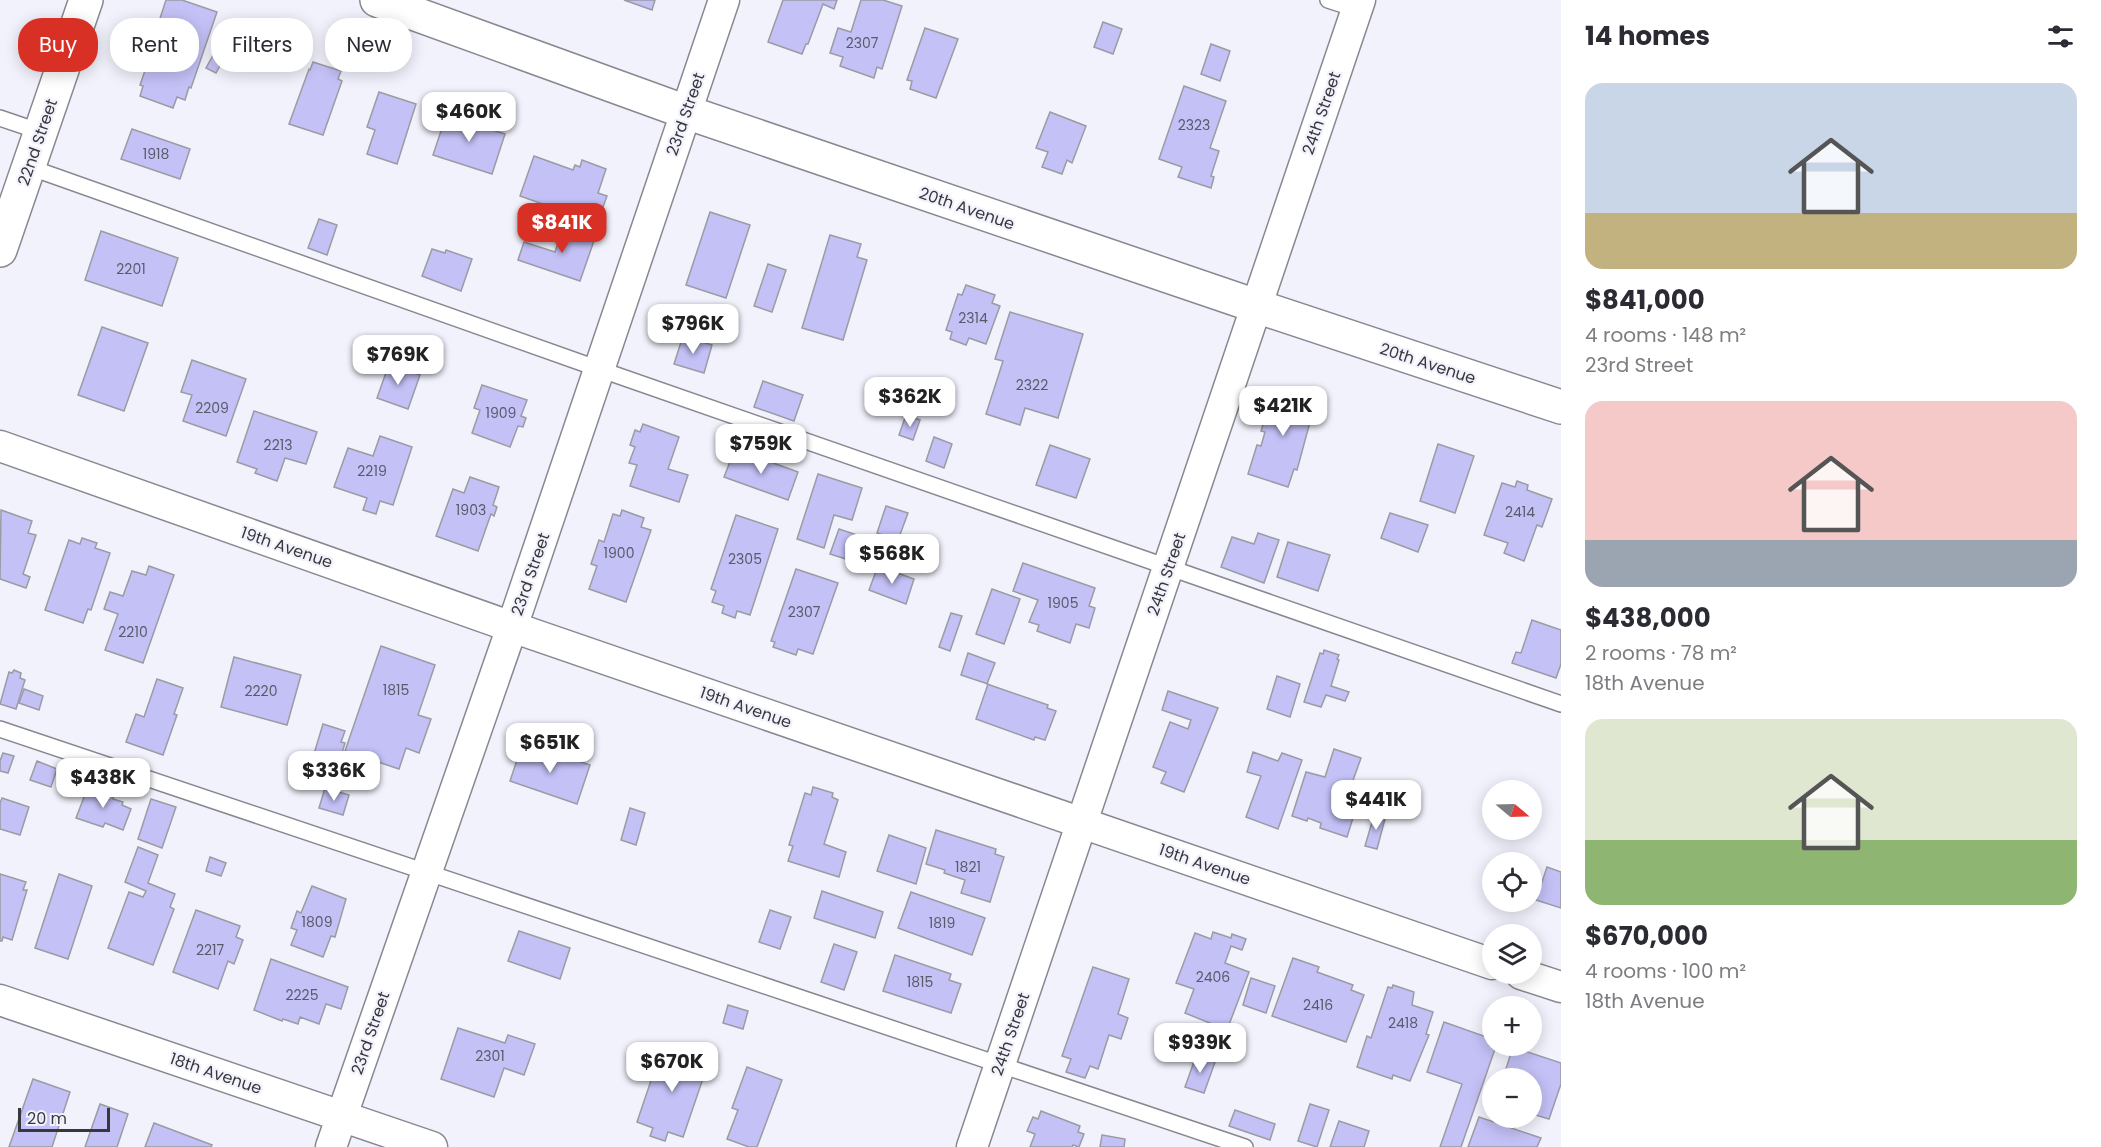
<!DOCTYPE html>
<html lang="en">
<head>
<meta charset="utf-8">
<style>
  body { margin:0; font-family:Poppins,sans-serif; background:#f7f7f7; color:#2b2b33; height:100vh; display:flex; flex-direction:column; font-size:22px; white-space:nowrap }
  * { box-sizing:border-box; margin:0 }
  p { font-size:20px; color:#7c7c81 }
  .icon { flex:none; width:33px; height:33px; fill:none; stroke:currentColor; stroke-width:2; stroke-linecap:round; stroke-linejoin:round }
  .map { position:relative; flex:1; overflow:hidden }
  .details { display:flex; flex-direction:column; background:#fff; width:540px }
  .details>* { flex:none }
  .guide { position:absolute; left:18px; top:18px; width:570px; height:54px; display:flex; gap:12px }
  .needle { width:39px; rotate:109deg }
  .buttons { position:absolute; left:1482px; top:780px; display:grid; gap:12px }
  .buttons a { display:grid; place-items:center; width:60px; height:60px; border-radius:50%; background:#fff; box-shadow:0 3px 15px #0003; font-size:30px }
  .scale { position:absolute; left:18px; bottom:15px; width:92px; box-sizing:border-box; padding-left:6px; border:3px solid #38383c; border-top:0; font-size:16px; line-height:21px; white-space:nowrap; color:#38383c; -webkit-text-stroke:4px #f2f2fd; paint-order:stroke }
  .price { position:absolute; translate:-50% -51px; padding:0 14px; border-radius:12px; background:#fff; color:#222; font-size:20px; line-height:39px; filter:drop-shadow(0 2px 3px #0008) }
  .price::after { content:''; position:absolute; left:50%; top:36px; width:18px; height:14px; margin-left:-9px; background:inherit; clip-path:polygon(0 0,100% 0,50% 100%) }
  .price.current { background:#d93025; color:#fff }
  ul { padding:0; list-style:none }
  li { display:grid; align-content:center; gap:12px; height:318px; padding:0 24px }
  li span { display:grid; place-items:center; height:186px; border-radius:18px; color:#555 }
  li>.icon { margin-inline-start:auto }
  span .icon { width:108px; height:108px; fill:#fffc; stroke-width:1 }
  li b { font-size:26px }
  h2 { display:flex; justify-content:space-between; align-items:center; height:72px; padding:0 24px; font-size:26px }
  .chip { padding:0 21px; border-radius:24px; background:#fff; box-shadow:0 3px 15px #0003; font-size:21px; line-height:54px }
  .chip.current { background:#d93025; color:#fff }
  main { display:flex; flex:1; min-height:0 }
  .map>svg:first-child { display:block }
  .building { fill:#c3c1f6; stroke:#9b9ba4; stroke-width:1.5 }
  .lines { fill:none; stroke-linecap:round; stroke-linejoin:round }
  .lane-casing { stroke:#888891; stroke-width:18 }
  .street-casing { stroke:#888891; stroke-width:33 }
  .secondary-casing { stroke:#888891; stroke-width:36 }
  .lane { stroke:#fff; stroke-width:15 }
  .street { stroke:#fff; stroke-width:30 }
  .secondary { stroke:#fff; stroke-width:33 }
  .labels { text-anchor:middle; stroke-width:4.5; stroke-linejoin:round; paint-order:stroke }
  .number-label { font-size:14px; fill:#5b5a6a }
  .street-label { font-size:16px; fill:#38383c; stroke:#f2f2fd }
</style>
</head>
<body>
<main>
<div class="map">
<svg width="1561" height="1147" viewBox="0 0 1561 1147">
  <rect width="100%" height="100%" fill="#f2f2fd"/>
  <g class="building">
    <path d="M 166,0 L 182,0 L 217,12 L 191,88 L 189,87 L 185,100 L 177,97 L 173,108 L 140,96 L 143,86 L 140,85 L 150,56 L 148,55 Z"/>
    <path d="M 624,0 L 655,0 L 652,10 Z"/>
    <path d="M 783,0 L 837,0 L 834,9 L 823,4 L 808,44 L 806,44 L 802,54 L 768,42 Z"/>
    <path d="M 861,0 L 883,0 L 902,6 L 882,69 L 877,67 L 874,78 L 840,66 L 843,57 L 830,53 L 838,28 L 851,32 Z"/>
    <path d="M 1103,22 L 1122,29 L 1113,54 L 1094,47 Z"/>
    <path d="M 925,28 L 958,39 L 936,98 L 910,89 L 912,81 L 907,80 Z"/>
    <path d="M 220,43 L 230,47 L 216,73 L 206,68 Z"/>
    <path d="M 1211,44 L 1230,51 L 1220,81 L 1201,74 Z"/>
    <path d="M 313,62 L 341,71 L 338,79 L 342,81 L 323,135 L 289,124 L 309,69 L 310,70 Z"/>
    <path d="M 1184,86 L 1226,101 L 1210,148 L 1219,151 L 1211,176 L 1214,177 L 1211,188 L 1178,177 L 1182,167 L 1159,159 Z"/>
    <path d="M 379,92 L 416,104 L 397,164 L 367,154 L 375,130 L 367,127 Z"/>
    <path d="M 448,110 L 487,123 L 486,128 L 505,134 L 492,174 L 433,155 Z"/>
    <path d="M 1050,112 L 1086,126 L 1072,163 L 1067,160 L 1062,174 L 1042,167 L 1048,152 L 1036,148 Z"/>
    <path d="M 132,129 L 190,149 L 180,179 L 121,159 Z"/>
    <path d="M 534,156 L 573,170 L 575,165 L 580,167 L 582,160 L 606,169 L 598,193 L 607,196 L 594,232 L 568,223 L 571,214 L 520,196 Z"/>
    <path d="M 710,212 L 750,225 L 726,298 L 686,285 Z"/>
    <path d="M 319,219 L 337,225 L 327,255 L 308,248 Z"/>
    <path d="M 564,224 L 596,235 L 580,281 L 518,260 L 524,242 L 555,252 Z"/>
    <path d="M 101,231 L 178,258 L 162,306 L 85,280 Z"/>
    <path d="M 830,235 L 861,244 L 857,257 L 867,260 L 843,340 L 802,328 Z"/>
    <path d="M 432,249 L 445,253 L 446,250 L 472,259 L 461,291 L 422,276 Z"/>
    <path d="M 768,264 L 786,270 L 772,312 L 754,306 Z"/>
    <path d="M 966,285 L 995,295 L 992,303 L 1000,306 L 986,344 L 969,338 L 966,345 L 950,339 L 952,332 L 946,330 L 958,294 L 962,295 Z"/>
    <path d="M 1010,312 L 1083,334 L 1058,418 L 1025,408 L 1020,425 L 986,414 L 1003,361 L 995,359 Z"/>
    <path d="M 102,327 L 148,343 L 124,411 L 78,395 Z"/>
    <path d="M 683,336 L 712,345 L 704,373 L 674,364 Z"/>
    <path d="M 192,360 L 246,379 L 226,436 L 183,421 L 192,395 L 181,392 Z"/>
    <path d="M 389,364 L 420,375 L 408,409 L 377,398 Z"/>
    <path d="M 763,381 L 803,395 L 794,421 L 754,407 Z"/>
    <path d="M 482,385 L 527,400 L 521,416 L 526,418 L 523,427 L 518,426 L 510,447 L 472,433 L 480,410 L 474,408 Z"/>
    <path d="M 1279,388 L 1294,393 L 1295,390 L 1316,400 L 1297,470 L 1294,469 L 1288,487 L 1248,474 L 1257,445 L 1261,446 L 1265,432 L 1261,431 L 1272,396 L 1276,397 Z"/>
    <path d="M 254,411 L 317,432 L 306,464 L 285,458 L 277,481 L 255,473 L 257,469 L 237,462 Z"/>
    <path d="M 906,415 L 920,420 L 913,440 L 899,435 Z"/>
    <path d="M 643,424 L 679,437 L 668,469 L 688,475 L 679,502 L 630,486 L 637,465 L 629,463 L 635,447 L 630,445 L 635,430 L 640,432 Z"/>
    <path d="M 380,436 L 412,447 L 393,505 L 380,501 L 376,514 L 363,510 L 367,498 L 334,487 L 348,448 L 373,456 Z"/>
    <path d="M 934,437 L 952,444 L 944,468 L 926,461 Z"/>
    <path d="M 1438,444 L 1474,456 L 1455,513 L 1420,501 Z"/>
    <path d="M 1050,445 L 1090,459 L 1076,498 L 1036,485 Z"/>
    <path d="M 735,449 L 798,472 L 788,500 L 724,477 Z"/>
    <path d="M 818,474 L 862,488 L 852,520 L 834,515 L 824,548 L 797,539 Z"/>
    <path d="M 470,477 L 499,487 L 493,505 L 497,507 L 494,516 L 491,514 L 478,551 L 436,536 L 453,489 L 464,493 Z"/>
    <path d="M 1517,481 L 1528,485 L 1527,490 L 1552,499 L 1542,527 L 1537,525 L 1524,561 L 1504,553 L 1508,543 L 1484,535 L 1502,483 L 1515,487 Z"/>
    <path d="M 886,506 L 908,513 L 898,540 L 877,533 Z"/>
    <path d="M 1,510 L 32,521 L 28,533 L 36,535 L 23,574 L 30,577 L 26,588 L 0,579 Z"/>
    <path d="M 622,510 L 644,518 L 641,527 L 651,530 L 626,602 L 589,589 L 597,566 L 591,564 L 599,540 L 604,542 L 613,514 L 620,516 Z"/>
    <path d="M 1390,513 L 1428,525 L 1418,552 L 1381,538 Z"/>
    <path d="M 736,515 L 778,529 L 750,615 L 737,611 L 735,618 L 722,613 L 724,606 L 712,602 L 716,591 L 711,589 Z"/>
    <path d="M 839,529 L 857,535 L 849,560 L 830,554 Z"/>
    <path d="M 1258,533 L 1279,540 L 1264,583 L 1221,567 L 1232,537 L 1254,544 Z"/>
    <path d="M 82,538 L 97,543 L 95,548 L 110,553 L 91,610 L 88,609 L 83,623 L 45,610 L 69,540 L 80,544 Z"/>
    <path d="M 1288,542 L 1330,555 L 1318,591 L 1277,577 Z"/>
    <path d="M 1023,563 L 1095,588 L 1089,606 L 1095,608 L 1089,628 L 1076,624 L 1070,643 L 1037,631 L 1039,625 L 1029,622 L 1038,600 L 1013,591 Z"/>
    <path d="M 149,566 L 174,575 L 143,663 L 105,650 L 118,614 L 104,609 L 110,592 L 123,596 L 132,571 L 146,575 Z"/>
    <path d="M 878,566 L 914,579 L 906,604 L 869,590 Z"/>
    <path d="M 796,569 L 838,583 L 813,654 L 798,649 L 796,655 L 773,647 L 775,642 L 771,641 Z"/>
    <path d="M 992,589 L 1020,599 L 1004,644 L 976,634 Z"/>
    <path d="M 951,613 L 962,616 L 950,651 L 939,647 Z"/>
    <path d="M 1532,620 L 1561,630 L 1561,664 L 1556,678 L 1512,663 L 1516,652 L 1521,653 Z"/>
    <path d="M 381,646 L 435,665 L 418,715 L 431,719 L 419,753 L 406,748 L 399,769 L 345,751 Z"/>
    <path d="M 1324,650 L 1339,655 L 1337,659 L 1339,660 L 1331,686 L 1349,692 L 1345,701 L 1326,695 L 1321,707 L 1304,702 L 1320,653 L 1323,654 Z"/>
    <path d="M 968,653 L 995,663 L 987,684 L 1048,705 L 1047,708 L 1056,711 L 1045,740 L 1035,737 L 1034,740 L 976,719 L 988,684 L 961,675 Z"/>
    <path d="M 234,657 L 301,675 L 287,725 L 221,707 Z"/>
    <path d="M 14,670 L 21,673 L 20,678 L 25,680 L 16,709 L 0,704 L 9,672 L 12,673 Z"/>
    <path d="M 1277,676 L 1300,684 L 1290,717 L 1267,709 Z"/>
    <path d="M 157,679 L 183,688 L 174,714 L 177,715 L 163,755 L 126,742 L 136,714 L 144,717 Z"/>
    <path d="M 24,689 L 43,696 L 39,710 L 19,703 Z"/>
    <path d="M 1168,691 L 1218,708 L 1184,792 L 1161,783 L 1166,772 L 1153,767 L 1170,722 L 1188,729 L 1191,720 L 1162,710 Z"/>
    <path d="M 323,724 L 345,731 L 341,742 L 345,743 L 335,776 L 331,774 L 329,781 L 313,776 L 316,768 L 310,767 Z"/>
    <path d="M 522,745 L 548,754 L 549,751 L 590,765 L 577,804 L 510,781 Z"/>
    <path d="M 1334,749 L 1361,758 L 1351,786 L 1362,789 L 1347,837 L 1320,828 L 1321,823 L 1308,818 L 1307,821 L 1292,816 L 1306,772 L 1325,777 Z"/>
    <path d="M 1253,752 L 1278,761 L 1282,753 L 1302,760 L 1278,829 L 1246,817 L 1261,776 L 1247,772 Z"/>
    <path d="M 3,753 L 14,756 L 8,773 L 0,771 L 0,761 Z"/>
    <path d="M 37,761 L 57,769 L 51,787 L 30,780 Z"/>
    <path d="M 89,784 L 114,794 L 113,799 L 123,802 L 122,805 L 131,809 L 123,830 L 105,823 L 103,827 L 76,818 Z"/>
    <path d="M 813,787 L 833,793 L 832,797 L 838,800 L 824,844 L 846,852 L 839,877 L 788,861 L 793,846 L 789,845 L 805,793 L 811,795 Z"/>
    <path d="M 325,788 L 349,795 L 343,815 L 319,808 Z"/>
    <path d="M 2,798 L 29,807 L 20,835 L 0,829 L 0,803 Z"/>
    <path d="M 151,799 L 176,807 L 162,848 L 138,839 Z"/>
    <path d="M 630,808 L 645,813 L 636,845 L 621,840 Z"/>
    <path d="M 1375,812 L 1386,815 L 1377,849 L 1365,846 Z"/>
    <path d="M 936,830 L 996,849 L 995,854 L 1004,857 L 990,902 L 961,893 L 965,880 L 944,873 L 945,870 L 926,864 Z"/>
    <path d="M 889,835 L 926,848 L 916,884 L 877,871 Z"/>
    <path d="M 138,847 L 158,855 L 148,883 L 175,894 L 170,907 L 174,909 L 153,965 L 108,948 L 129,892 L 143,897 L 146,891 L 125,882 Z"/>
    <path d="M 210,857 L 226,863 L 221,876 L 206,871 Z"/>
    <path d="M 1547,867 L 1561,872 L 1561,908 L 1536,900 Z"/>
    <path d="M 0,874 L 26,882 L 23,890 L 27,890 L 12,940 L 3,937 L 2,941 L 0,941 Z"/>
    <path d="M 59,874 L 92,886 L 68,959 L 35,948 Z"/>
    <path d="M 312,886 L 346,899 L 335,937 L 331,936 L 323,957 L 291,945 L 297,930 L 291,928 L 297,911 L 301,913 Z"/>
    <path d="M 822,891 L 883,912 L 875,938 L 814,918 Z"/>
    <path d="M 911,892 L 985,918 L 972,955 L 898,928 Z"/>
    <path d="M 196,910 L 240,926 L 236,937 L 243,940 L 234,964 L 228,961 L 218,989 L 173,972 Z"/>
    <path d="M 770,910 L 791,917 L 780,949 L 759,942 Z"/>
    <path d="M 519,931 L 570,948 L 560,979 L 508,961 Z"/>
    <path d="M 1213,932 L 1231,938 L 1232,934 L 1246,939 L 1242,950 L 1231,946 L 1225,963 L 1249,972 L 1227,1030 L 1185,1013 L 1194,989 L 1176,983 L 1195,933 L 1211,939 Z"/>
    <path d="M 834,944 L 857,952 L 844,990 L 821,982 Z"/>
    <path d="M 895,955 L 951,974 L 949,980 L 961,984 L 951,1013 L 883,991 Z"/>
    <path d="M 1293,958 L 1319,967 L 1317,972 L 1353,985 L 1351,990 L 1364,995 L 1346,1042 L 1272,1016 Z"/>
    <path d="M 271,959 L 348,987 L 341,1009 L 326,1004 L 319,1024 L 300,1017 L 298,1024 L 283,1019 L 282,1021 L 254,1010 Z"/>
    <path d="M 1093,967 L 1129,979 L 1118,1014 L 1128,1018 L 1121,1039 L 1109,1035 L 1098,1069 L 1090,1066 L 1085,1078 L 1066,1072 L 1071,1059 L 1062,1056 Z"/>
    <path d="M 1251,978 L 1275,986 L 1266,1013 L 1243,1005 Z"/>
    <path d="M 1393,985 L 1414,992 L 1412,1005 L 1433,1012 L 1426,1034 L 1429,1035 L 1410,1081 L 1393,1075 L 1392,1079 L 1357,1067 L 1367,1036 L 1371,1038 L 1388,987 L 1392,988 Z"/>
    <path d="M 728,1005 L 748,1011 L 743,1029 L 723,1023 Z"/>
    <path d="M 1444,1022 L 1492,1039 L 1492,1046 L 1496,1046 L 1461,1147 L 1440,1147 L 1462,1084 L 1427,1072 Z"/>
    <path d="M 458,1028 L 505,1043 L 508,1035 L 535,1044 L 524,1075 L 504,1068 L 494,1097 L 441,1079 Z"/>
    <path d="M 663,1045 L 709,1061 L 683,1137 L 668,1132 L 665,1141 L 650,1136 L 653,1128 L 637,1122 Z"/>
    <path d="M 1513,1047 L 1561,1063 L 1561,1084 L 1549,1119 L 1532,1114 L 1532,1078 L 1503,1078 Z"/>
    <path d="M 1196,1056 L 1215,1062 L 1204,1093 L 1185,1087 Z"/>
    <path d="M 747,1067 L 782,1080 L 757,1147 L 749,1147 L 727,1139 L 738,1110 L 732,1108 Z"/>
    <path d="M 33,1079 L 70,1092 L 52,1147 L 9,1147 Z"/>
    <path d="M 100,1104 L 128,1114 L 117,1147 L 85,1147 Z"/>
    <path d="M 1310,1104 L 1329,1110 L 1317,1147 L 1298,1141 Z"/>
    <path d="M 1235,1110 L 1275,1124 L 1270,1140 L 1229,1126 Z"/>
    <path d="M 1041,1111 L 1080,1126 L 1078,1132 L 1084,1134 L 1079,1147 L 1073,1145 L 1072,1147 L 1030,1147 L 1035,1134 L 1027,1131 L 1033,1117 L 1038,1119 Z"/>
    <path d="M 1479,1117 L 1541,1138 L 1537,1147 L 1468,1147 Z"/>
    <path d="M 1495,1118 L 1518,1118 L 1515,1127 L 1494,1120 Z"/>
    <path d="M 1339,1121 L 1369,1131 L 1364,1147 L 1330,1147 Z"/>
    <path d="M 154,1123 L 212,1145 L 211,1147 L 145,1147 Z"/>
    <path d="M 1102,1135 L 1125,1139 L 1124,1147 L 1100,1147 Z"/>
  </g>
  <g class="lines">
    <defs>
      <g id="lane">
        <path d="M 1328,0 L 1356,9"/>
        <path d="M 0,118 L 41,132"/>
        <path d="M 29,167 L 599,369 L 1561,704"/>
        <path d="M 0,729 L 1245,1147"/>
      </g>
      <g id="street">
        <path d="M 0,446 L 512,627 L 1492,964"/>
        <path d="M 1521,974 L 1561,987"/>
        <path d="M 0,1000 L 432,1147"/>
        <path d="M 331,1147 L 512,627 L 724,0"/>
        <path d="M 972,1147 L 1360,0"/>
      </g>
      <g id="secondary">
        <path d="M 377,0 L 686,112 L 1256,306 L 1561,407"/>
        <path d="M 0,250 L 86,0"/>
      </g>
    </defs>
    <use href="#lane" class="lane-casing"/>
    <use href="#street" class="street-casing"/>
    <use href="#secondary" class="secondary-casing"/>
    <use href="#lane" class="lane"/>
    <use href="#street" class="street"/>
    <use href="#secondary" class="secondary"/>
  </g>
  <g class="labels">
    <g class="number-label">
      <text x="862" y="48">2307</text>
      <text x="1194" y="130">2323</text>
      <text x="156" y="159">1918</text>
      <text x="131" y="274">2201</text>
      <text x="973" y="323">2314</text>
      <text x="1032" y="390">2322</text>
      <text x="212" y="413">2209</text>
      <text x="501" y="418">1909</text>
      <text x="278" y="450">2213</text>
      <text x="372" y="476">2219</text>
      <text x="471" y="515">1903</text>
      <text x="1520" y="517">2414</text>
      <text x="619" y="558">1900</text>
      <text x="745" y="564">2305</text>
      <text x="1063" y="608">1905</text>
      <text x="804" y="617">2307</text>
      <text x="133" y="637">2210</text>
      <text x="396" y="695">1815</text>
      <text x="261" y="696">2220</text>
      <text x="968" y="872">1821</text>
      <text x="317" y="927">1809</text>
      <text x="942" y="928">1819</text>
      <text x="210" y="955">2217</text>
      <text x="1213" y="982">2406</text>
      <text x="920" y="987">1815</text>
      <text x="302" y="1000">2225</text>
      <text x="1318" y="1010">2416</text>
      <text x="1403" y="1028">2418</text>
      <text x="490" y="1061">2301</text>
    </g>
    <g class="street-label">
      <text transform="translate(1321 113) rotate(-71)" y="6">24th Street</text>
      <text transform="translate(685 114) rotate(-71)" y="6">23rd Street</text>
      <text transform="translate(37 142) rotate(-71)" y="6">22nd Street</text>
      <text transform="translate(967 208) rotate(19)" y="6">20th Avenue</text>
      <text transform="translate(1428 363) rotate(18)" y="6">20th Avenue</text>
      <text transform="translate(287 547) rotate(19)" y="6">19th Avenue</text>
      <text transform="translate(530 574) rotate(-71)" y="6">23rd Street</text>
      <text transform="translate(1166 574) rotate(-71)" y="6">24th Street</text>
      <text transform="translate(746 707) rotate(19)" y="6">19th Avenue</text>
      <text transform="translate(1205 864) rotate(19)" y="6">19th Avenue</text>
      <text transform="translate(370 1033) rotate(-71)" y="6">23rd Street</text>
      <text transform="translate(1010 1034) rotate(-71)" y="6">24th Street</text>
      <text transform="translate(216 1073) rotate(19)" y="6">18th Avenue</text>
    </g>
  </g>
</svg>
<div class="buttons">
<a><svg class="needle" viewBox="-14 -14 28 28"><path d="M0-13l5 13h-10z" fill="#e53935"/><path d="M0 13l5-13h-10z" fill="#7c7c81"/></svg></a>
<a><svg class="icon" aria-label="locate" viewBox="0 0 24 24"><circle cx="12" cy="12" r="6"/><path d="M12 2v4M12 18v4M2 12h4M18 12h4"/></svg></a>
<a><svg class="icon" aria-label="layers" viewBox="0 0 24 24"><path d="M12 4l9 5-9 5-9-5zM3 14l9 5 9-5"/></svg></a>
<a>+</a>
<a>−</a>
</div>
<div class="scale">20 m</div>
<b class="price" style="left:469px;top:143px">$460K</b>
<b class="price current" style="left:562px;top:254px">$841K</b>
<b class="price" style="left:693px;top:355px">$796K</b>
<b class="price" style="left:398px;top:386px">$769K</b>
<b class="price" style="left:910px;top:428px">$362K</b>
<b class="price" style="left:1283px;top:437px">$421K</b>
<b class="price" style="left:761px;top:475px">$759K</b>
<b class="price" style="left:892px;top:585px">$568K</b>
<b class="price" style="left:550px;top:774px">$651K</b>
<b class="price" style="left:334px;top:802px">$336K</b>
<b class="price" style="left:103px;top:809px">$438K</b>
<b class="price" style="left:1376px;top:831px">$441K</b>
<b class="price" style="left:1200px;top:1074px">$939K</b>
<b class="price" style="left:672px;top:1093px">$670K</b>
<div class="guide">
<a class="chip current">Buy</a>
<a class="chip">Rent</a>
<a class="chip">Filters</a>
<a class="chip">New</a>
</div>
</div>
<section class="details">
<h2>14 homes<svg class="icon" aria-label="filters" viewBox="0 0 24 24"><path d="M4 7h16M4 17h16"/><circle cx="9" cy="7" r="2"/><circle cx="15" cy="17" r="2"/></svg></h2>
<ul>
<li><span style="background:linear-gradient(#c9d6e8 70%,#c2b280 0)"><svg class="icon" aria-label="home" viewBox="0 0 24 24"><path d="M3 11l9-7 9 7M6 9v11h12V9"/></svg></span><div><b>$841,000</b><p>4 rooms · 148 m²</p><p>23rd Street</p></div></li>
<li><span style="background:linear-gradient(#f6c9c9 75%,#9aa5b1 0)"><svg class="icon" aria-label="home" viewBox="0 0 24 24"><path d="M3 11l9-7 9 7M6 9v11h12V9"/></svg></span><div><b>$438,000</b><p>2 rooms · 78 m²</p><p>18th Avenue</p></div></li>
<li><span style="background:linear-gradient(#dfe7d0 65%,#8fb573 0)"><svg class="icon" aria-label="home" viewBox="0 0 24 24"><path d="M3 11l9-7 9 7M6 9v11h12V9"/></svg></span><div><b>$670,000</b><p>4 rooms · 100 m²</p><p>18th Avenue</p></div></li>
</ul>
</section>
</main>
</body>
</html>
